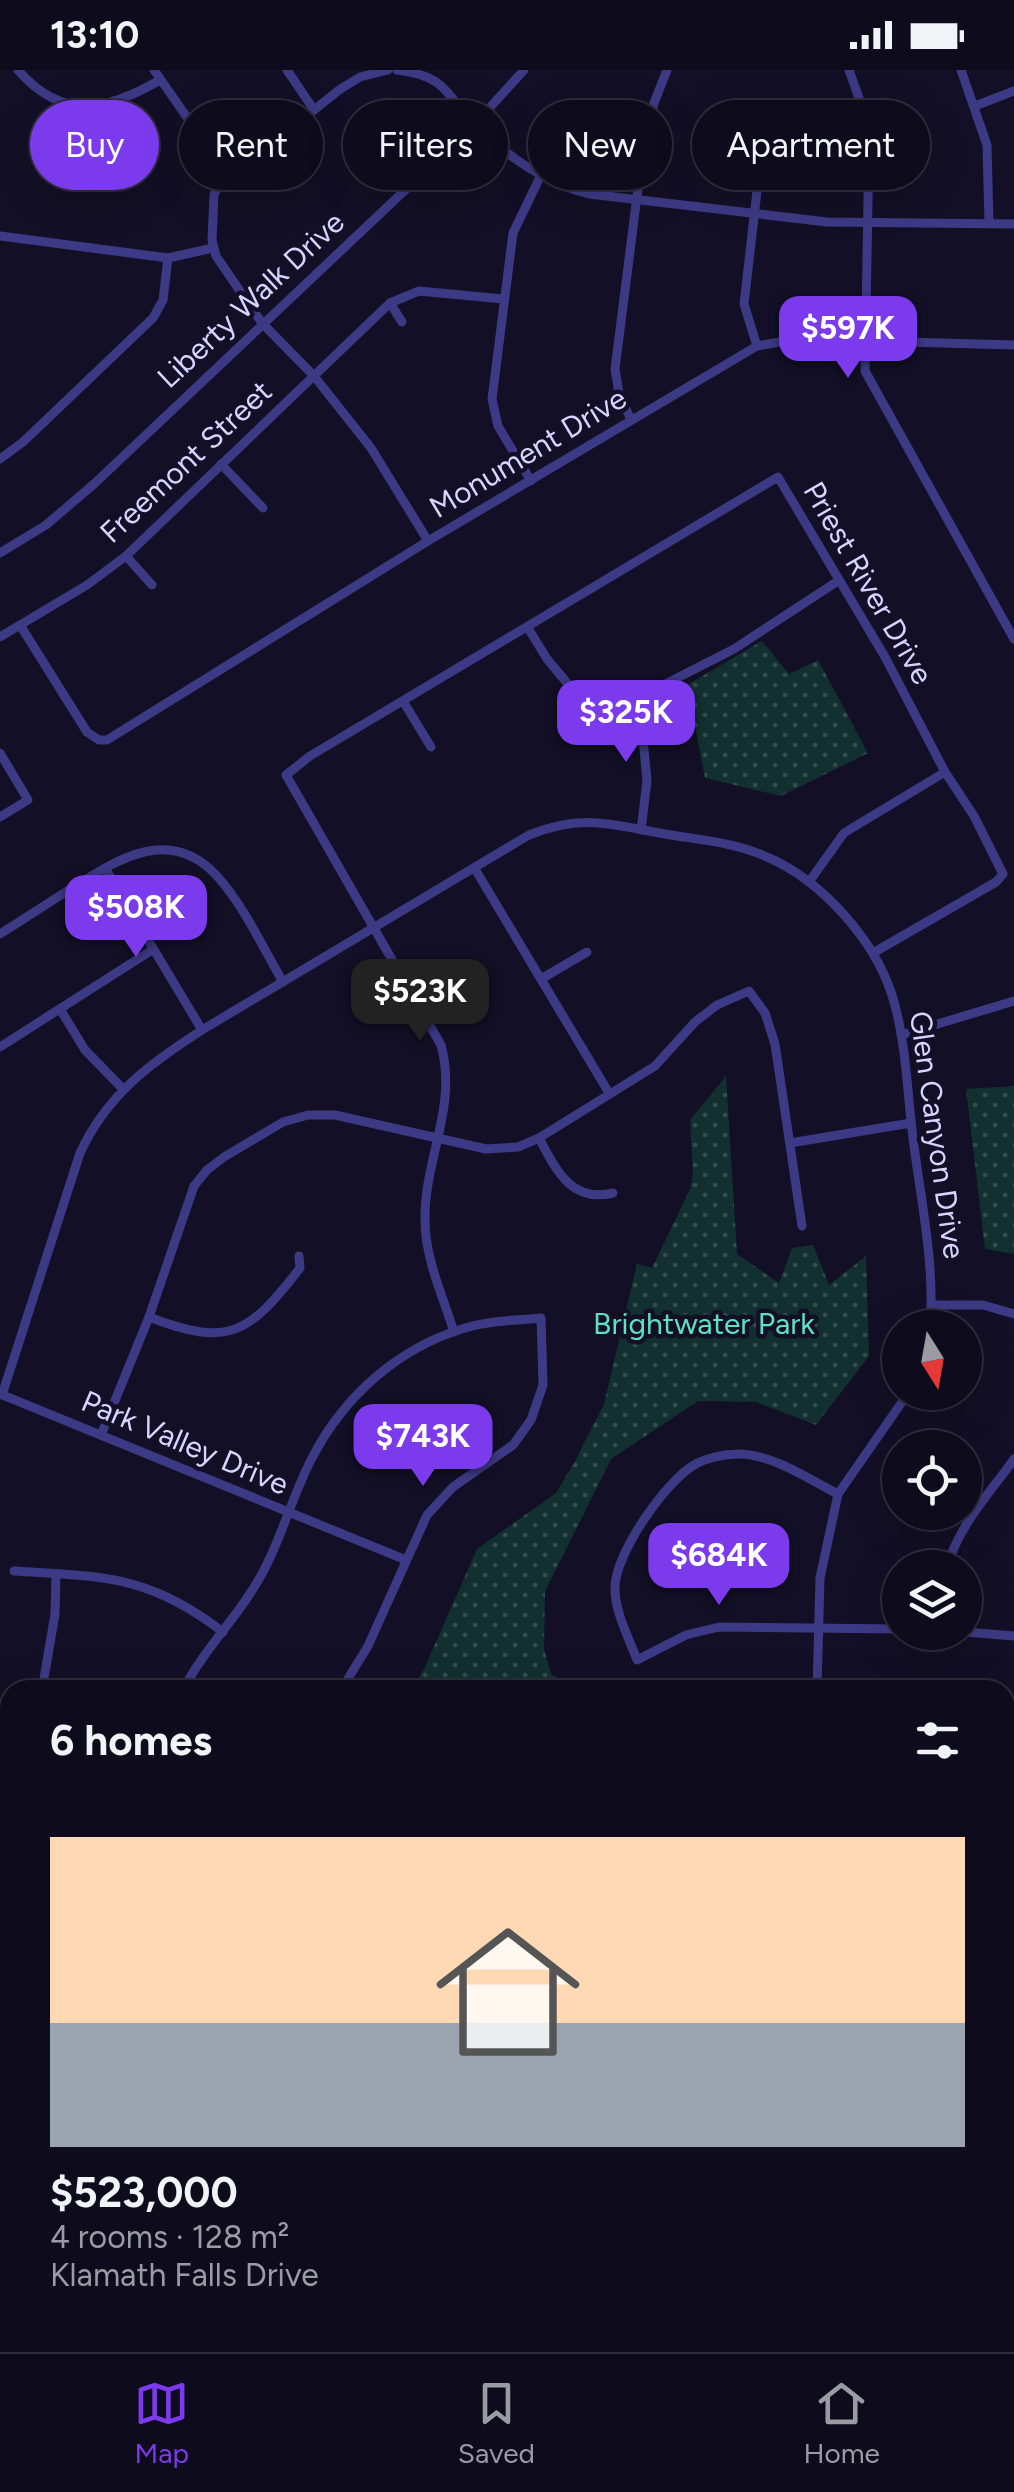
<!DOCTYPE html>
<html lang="en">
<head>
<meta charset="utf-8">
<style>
  body { margin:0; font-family:Figtree,sans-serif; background:#1c1929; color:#f1f3f6; height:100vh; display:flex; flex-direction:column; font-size:38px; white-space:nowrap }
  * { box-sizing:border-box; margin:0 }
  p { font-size:32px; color:#9b9ba3 }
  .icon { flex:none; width:55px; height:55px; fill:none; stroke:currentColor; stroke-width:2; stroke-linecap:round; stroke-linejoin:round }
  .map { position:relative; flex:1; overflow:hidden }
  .drawer { position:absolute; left:0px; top:1610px; width:1015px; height:672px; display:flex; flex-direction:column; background:#0e0b1c; border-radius:30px 30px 0 0; box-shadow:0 10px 40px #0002,0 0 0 2px #2e2b3b }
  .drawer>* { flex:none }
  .hud { position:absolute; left:30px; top:30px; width:955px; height:90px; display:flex; gap:20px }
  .needle { width:65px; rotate:169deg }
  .controls { position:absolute; left:882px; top:1240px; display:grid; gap:20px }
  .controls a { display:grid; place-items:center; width:100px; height:100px; border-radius:50%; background:#0e0b1c; box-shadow:0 10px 40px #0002,0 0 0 2px #2e2b3b; font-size:50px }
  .price { position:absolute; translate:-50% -85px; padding:0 22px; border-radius:20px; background:#7c3aed; color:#fff; font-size:32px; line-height:65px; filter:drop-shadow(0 2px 5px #0008) }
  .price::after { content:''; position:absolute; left:50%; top:60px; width:30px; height:22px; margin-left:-15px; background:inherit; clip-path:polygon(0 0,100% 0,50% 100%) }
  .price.selected { background:#222; color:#fff }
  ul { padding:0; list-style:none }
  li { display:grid; align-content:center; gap:20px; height:530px; padding:0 50px }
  li span { display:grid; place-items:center; height:310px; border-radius:0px; color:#555 }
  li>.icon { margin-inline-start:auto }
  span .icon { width:180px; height:180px; fill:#fffc; stroke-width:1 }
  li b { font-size:42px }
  h2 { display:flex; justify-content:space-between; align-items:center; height:120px; padding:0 50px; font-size:42px }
  .pill { padding:0 35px; border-radius:45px; background:#0e0b1c; box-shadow:0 10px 40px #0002,0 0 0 2px #2e2b3b; font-size:35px; line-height:90px }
  .pill.selected { background:#7c3aed; color:#fff }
  .status { display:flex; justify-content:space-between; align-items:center; height:70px; padding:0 50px; background:#0e0b1c; direction:ltr }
  .status svg { height:28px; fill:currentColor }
  .dock { display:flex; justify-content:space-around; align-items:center; height:140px; border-top:2px solid #2e2b3b; background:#0e0b1c; font-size:28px; color:#9b9ba3 }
  .dock a { display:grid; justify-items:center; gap:5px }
  .dock .selected { color:#7c3aed }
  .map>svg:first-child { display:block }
  .park { fill:url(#park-dots) }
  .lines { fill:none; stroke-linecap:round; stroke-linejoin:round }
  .stream { stroke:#0c2248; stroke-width:2.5 }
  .minor { stroke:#3d3a85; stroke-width:9 }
  .labels { text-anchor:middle; stroke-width:9; stroke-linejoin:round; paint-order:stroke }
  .street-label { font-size:30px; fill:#d9d4ff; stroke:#130f26 }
  .park-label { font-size:30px; fill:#5fe0c0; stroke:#130f26 }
</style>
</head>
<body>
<div class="status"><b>13:10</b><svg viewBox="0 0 49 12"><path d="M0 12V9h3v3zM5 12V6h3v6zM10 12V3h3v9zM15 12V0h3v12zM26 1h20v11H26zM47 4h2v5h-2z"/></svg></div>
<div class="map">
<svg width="1014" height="2282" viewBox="0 0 1014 2282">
  <defs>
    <pattern id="park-dots" width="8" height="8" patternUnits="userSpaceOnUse" patternTransform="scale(2.5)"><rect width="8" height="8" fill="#12302f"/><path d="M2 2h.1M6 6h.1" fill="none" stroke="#344d4e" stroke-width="1.8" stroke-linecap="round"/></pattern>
  </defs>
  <rect width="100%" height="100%" fill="#130f26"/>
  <g class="park">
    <path d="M 762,571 L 789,604 L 818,590 L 868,683 L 781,726 L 705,708 L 687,615 Z"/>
    <path d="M 726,1006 L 737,1184 L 779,1213 L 792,1178 L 813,1175 L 829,1215 L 866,1186 L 869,1286 L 816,1355 L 756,1332 L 698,1331 L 611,1389 L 545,1521 L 544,1579 L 551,1604 L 580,1620 L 411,1620 L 425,1597 L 477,1479 L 556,1423 L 574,1393 L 604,1334 L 637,1194 L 652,1198 L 690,1119 L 693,1104 L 690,1050 Z"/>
    <path d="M 1014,1016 L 1014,1184 L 985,1179 L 966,1019 Z"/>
  </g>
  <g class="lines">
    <path class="stream" d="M 708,2272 L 708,2282"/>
    <g class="minor">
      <path d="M 18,0 C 62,51 107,41 160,10"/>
      <path d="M 154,0 L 186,46 L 237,90"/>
      <path d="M 287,0 L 314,40"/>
      <path d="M 388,0 L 360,7 L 339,20 L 314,40 L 237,90 L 223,104 L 214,125 L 212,170 L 216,186 L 262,253 L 314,306 L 371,378 L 428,471"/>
      <path d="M 397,0 C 449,6 446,27 477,57 C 510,88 545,113 589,124 L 827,152 L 1014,154"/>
      <path d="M 849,0 L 864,42 L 869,73 L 865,301 L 1014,569"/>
      <path d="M 961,0 L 987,75 L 989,153"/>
      <path d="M 975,36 L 1014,21"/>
      <path d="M 750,101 L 757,121 L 744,234 L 757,276"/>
      <path d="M 0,166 L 168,188 L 213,178"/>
      <path d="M 390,233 L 402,252"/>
      <path d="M 631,350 L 619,323 L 615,299 L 643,79 L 654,33 L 667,0"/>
      <path d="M 0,389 L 23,372 L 153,248 L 163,230 L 168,188"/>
      <path d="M 221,394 L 263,438"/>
      <path d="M 531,411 L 498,356 L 492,329 L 513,163 L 540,107"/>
      <path d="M 0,483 L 46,455 L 94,414 L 474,55 L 524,0"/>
      <path d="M 126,486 L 152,515"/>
      <path d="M 20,555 L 87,662 L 99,670 L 107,670 L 428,471 L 757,276 L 796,269 L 1014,275"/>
      <path d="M 528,558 L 547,589 L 573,620 L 597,629 L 632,631 L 734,579 L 838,511"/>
      <path d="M 0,567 L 87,515 L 126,486 L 390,233 L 419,221 L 503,229"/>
      <path d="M 403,631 L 431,677"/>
      <path d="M 632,631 L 644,679 L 647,711 L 641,760"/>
      <path d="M 0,683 L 28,730 L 0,747"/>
      <path d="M 105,798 L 202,960"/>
      <path d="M 475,799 L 609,1023"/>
      <path d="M 809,812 L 844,763 L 945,702"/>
      <path d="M 0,864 C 24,849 48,833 72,818 C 118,789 170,755 217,806 C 244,836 263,878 283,912"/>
      <path d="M 541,909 L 587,882"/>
      <path d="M 60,939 L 85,980 L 122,1018"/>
      <path d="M 901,965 L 1014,931"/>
      <path d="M 0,977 L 152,880"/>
      <path d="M 539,1068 C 556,1100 571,1133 613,1123"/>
      <path d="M 790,1073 L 911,1053"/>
      <path d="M 932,1235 L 983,1235 L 1014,1244"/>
      <path d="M 149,1247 C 229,1278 249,1264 300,1198 L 299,1186"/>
      <path d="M 454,1262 C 443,1226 425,1189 425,1150 C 424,1089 458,1037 441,975 L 286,705 L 310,686 L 778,407 L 885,587 L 945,702 L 974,746 L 1003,804 L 996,812 L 873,883"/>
      <path d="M 0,1324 L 406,1490"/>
      <path d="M 2,1325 L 80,1083 C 107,1025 149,994 202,960 L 529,765 C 585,742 615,756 671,765 C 703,770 737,773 767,787 C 821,810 874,869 892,925 C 907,973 907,1026 914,1076 C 922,1136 935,1197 930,1258"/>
      <path d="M 101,1365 L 149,1247 L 194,1116 L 207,1100 L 224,1087 L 283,1052 L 308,1045 L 335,1045 L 486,1079 L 518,1077 L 539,1068 L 655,996 L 695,952 L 717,935 L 749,921 L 765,943 L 775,974 L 802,1156"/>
      <path d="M 838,1424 C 808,1409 773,1384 738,1384 C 724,1384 706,1388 694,1395 C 665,1412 616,1483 615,1516 C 614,1541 629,1568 637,1590 L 686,1565 L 719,1557 L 900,1559"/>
      <path d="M 947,1498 C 958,1456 990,1423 1014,1389"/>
      <path d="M 14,1501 C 103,1507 148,1504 223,1562"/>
      <path d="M 965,1562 L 1014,1566"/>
      <path d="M 42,1620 L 55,1544 L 56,1504"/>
      <path d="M 183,1620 C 205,1577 242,1543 264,1500 C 283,1464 293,1424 312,1388 C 344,1326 398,1278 465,1258 C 489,1251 516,1250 541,1248 L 543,1315 L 531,1350 L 513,1375 L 453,1417 L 427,1445 L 368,1576 L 341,1620"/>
      <path d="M 817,1620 L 820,1508 L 838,1424 L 909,1322"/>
      <path d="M 1005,1645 L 1014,1646"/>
      <path d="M 1005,1746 L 1009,1732 L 1014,1668"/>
      <path d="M 0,1769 L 10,1768"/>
      <path d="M 0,1789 L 10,1788"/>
      <path d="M 1005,1922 L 1014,1933"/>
      <path d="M 1005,2115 L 1014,2112"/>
      <path d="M 57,2272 L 63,2282"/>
      <path d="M 572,2272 L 575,2282"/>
      <path d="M 784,2272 L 790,2282"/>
      <path d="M 419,2282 L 430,2272"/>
      <path d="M 896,2282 L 899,2272"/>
    </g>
  </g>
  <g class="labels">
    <g class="street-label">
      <text transform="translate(251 230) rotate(-43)" y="10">Liberty Walk Drive</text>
      <text transform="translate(528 383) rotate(-31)" y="10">Monument Drive</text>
      <text transform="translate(186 392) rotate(-43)" y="10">Freemont Street</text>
      <text transform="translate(868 513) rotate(60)" y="10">Priest River Drive</text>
      <text transform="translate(937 1065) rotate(82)" y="10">Glen Canyon Drive</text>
      <text transform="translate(185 1373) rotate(23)" y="10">Park Valley Drive</text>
    </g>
    <g class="park-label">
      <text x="704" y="1264">Brightwater Park</text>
    </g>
  </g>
</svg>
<div class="controls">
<a><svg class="needle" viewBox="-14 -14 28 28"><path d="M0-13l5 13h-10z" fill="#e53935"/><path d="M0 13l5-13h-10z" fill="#9b9ba3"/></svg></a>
<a><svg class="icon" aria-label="locate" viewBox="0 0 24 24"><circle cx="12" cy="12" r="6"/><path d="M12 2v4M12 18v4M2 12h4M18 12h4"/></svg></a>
<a><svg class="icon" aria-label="layers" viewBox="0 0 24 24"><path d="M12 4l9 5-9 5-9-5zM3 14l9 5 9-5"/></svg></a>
</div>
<b class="price" style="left:848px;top:311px">$597K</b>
<b class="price" style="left:626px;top:695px">$325K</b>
<b class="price" style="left:136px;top:890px">$508K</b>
<b class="price selected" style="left:420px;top:974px">$523K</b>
<b class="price" style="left:423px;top:1419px">$743K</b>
<b class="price" style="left:719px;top:1538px">$684K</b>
<div class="hud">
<a class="pill selected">Buy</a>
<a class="pill">Rent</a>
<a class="pill">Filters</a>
<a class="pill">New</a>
<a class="pill">Apartment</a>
</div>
<section class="drawer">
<h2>6 homes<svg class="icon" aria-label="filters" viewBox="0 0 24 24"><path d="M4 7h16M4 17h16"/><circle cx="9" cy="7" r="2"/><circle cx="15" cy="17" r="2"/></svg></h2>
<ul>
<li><span style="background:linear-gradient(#ffd9b3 60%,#9aa5b1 0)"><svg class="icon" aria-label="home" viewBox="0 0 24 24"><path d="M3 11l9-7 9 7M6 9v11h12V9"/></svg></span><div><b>$523,000</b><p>4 rooms · 128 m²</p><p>Klamath Falls Drive</p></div></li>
</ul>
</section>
</div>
<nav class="dock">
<a class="selected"><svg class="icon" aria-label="map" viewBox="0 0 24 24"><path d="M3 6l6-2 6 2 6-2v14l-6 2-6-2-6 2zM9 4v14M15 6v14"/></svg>Map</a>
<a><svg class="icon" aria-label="saved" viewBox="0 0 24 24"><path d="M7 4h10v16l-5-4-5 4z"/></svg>Saved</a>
<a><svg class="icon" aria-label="home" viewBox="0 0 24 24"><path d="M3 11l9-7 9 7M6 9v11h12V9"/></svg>Home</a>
</nav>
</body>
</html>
